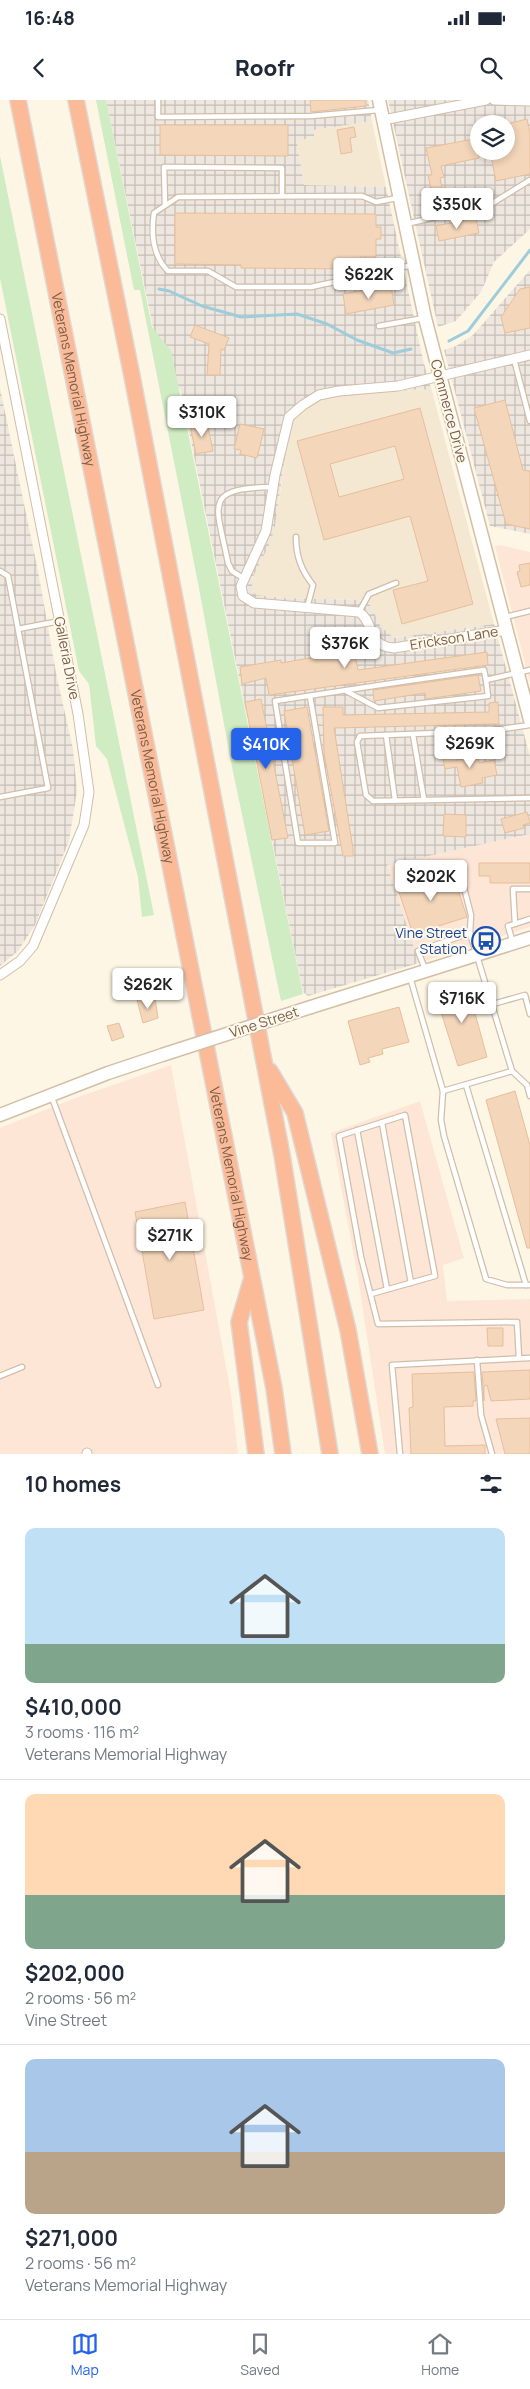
<!DOCTYPE html>
<html lang="en">
<head>
<meta charset="utf-8">
<style>
  body { margin:0; font-family:Manrope,sans-serif; background:#f6f6f7; color:#1f2937; height:100vh; display:flex; flex-direction:column; font-size:19px; white-space:nowrap }
  * { box-sizing:border-box; margin:0 }
  p { font-size:16px; color:#747a83 }
  .icon { flex:none; width:28px; height:28px; fill:none; stroke:currentColor; stroke-width:2; stroke-linecap:round; stroke-linejoin:round }
  .map { position:relative; height:1354px; overflow:hidden }
  .details { display:flex; flex-direction:column; background:#fff; flex:1 }
  .details>* { flex:none }
  .fabs { position:absolute; left:470px; top:15px; display:grid; gap:10px }
  .fabs a { display:grid; place-items:center; width:45px; height:45px; border-radius:50%; background:#fff; box-shadow:0 2px 8px #0003; font-size:25px }
  .price { position:absolute; translate:-50% -42px; padding:0 11px; border-radius:5px; background:#fff; color:#222; font-size:16px; line-height:32px; filter:drop-shadow(0 1px 2px #0008) }
  .price::after { content:''; position:absolute; left:50%; top:30px; width:15px; height:11px; margin-left:-8px; background:inherit; clip-path:polygon(0 0,100% 0,50% 100%) }
  .price.active { background:#2563eb; color:#fff }
  ul { padding:0; list-style:none }
  li { display:grid; align-content:center; gap:10px; height:265px; padding:0 25px }
  li+li { border-top:1px solid #e0e1e3 }
  li span { display:grid; place-items:center; height:155px; border-radius:10px; color:#555 }
  li>.icon { margin-inline-start:auto }
  span .icon { width:90px; height:90px; fill:#fffc; stroke-width:1 }
  li b { font-size:21px }
  h2 { display:flex; justify-content:space-between; align-items:center; height:60px; padding:0 25px; font-size:21px }
  .status { display:flex; justify-content:space-between; align-items:center; height:35px; padding:0 25px; background:#fff; direction:ltr }
  .status svg { height:14px; fill:currentColor }
  header { display:flex; justify-content:space-between; align-items:center; height:65px; padding:0 25px; background:#fff; font-size:22px; font-weight:800 }
  .dock { display:flex; justify-content:space-around; align-items:center; height:70px; border-top:1px solid #e0e1e3; background:#fff; font-size:14px; color:#747a83 }
  .dock a { display:grid; justify-items:center; gap:2px }
  .dock .active { color:#2563eb }
  .map>svg:first-child { display:block }
  .residential { fill:#f5e8d2 }
  .commercial { fill:#fee6d7 }
  .industrial { fill:url(#industrial-grid); fill-rule:evenodd }
  .grass { fill:#cfecc2 }
  .lines { fill:none; stroke-linecap:round; stroke-linejoin:round }
  .stream { stroke:#9dccdb; stroke-width:3 }
  .building { fill:#f4d6ba; stroke:#e8be9a; fill-rule:evenodd }
  .lane-casing { stroke:#d0beaa; stroke-width:7 }
  .street-casing { stroke:#d0beaa; stroke-width:11 }
  .secondary-casing { stroke:#d3bfa7; stroke-width:15 }
  .highway-casing { stroke:#dfd8d3; stroke-width:18 }
  .lane { stroke:#fff; stroke-width:4.5 }
  .street { stroke:#fff; stroke-width:9 }
  .secondary { stroke:#fff; stroke-width:12 }
  .highway { stroke:#fbba98; stroke-width:15 }
  .secondary-bridge-casing { stroke:#d3bfa7; stroke-width:15; stroke-linecap:butt }
  .secondary-bridge { stroke:#fff; stroke-width:12 }
  .labels { text-anchor:middle; stroke-width:4; stroke-linejoin:round; paint-order:stroke }
  .street-label { font-size:14px; fill:#785d48; stroke:#fff9ec }
  .transit-label { font-size:14px; fill:#164399; stroke:#fff9ec; text-anchor:end }
</style>
</head>
<body>
<div class="status"><b>16:48</b><svg viewBox="0 0 49 12"><path d="M0 12V9h3v3zM5 12V6h3v6zM10 12V3h3v9zM15 12V0h3v12zM26 1h20v11H26zM47 4h2v5h-2z"/></svg></div>
<header><svg class="icon" aria-label="back" viewBox="0 0 24 24"><path d="M15 5l-7 7 7 7"/></svg>Roofr<svg class="icon" aria-label="search" viewBox="0 0 24 24"><circle cx="10" cy="10" r="6"/><path d="M15 15l6 6"/></svg></header>
<div class="map">
<svg width="530" height="1354" viewBox="0 0 530 1354">
  <defs>
    <pattern id="industrial-grid" width="8" height="8" patternUnits="userSpaceOnUse" patternTransform="scale(1.25)"><rect width="8" height="8" fill="#ede7df"/><path d="M0 4h8M4 0v8" fill="none" stroke="#c5beb7"/></pattern>
  </defs>
  <rect width="100%" height="100%" fill="#fdf6e4"/>
  <g class="residential">
    <path d="M 372,21 L 386,87 L 304,85 L 297,42 L 314,36 L 314,30 Z"/>
    <path d="M 424,289 L 433,295 L 494,524 L 394,538 L 381,527 L 370,505 L 360,500 L 282,498 L 256,495 L 252,490 L 252,479 L 264,455 L 279,402 L 287,344 L 296,313 L 309,304 L 331,297 Z"/>
  </g>
  <g class="commercial">
    <path d="M 500,445 L 530,452 L 530,583 L 495,446 Z"/>
    <path d="M 530,734 L 530,827 L 419,863 L 386,765 Z"/>
    <path d="M 171,965 L 231,1294 L 238,1354 L 0,1354 L 0,1028 L 75,998 Z"/>
    <path d="M 420,1001 L 464,1158 L 443,1165 L 447,1201 L 530,1199 L 530,1354 L 385,1354 L 358,1178 L 331,1033 Z"/>
  </g>
  <g class="industrial">
    <path d="M 106,0 L 368,0 L 372,21 L 314,30 L 314,36 L 297,42 L 304,85 L 386,87 L 423,260 L 433,295 L 424,289 L 331,297 L 309,304 L 296,313 L 287,344 L 275,425 L 271,441 L 252,479 L 252,490 L 256,495 L 282,498 L 359,500 L 370,505 L 381,527 L 394,538 L 494,524 L 530,656 L 530,734 L 387,765 L 419,863 L 308,896 L 303,892 L 181,292 L 153,227 Z"/>
    <path d="M 388,0 L 530,0 L 530,129 L 494,162 L 481,192 L 456,221 L 438,227 ZM 479,24 L 506,24 L 506,51 L 479,51 Z"/>
    <path d="M 530,170 L 530,434 L 490,426 L 444,250 L 456,246 L 473,235 Z"/>
    <path d="M 0,288 L 39,476 L 56,573 L 73,649 L 77,691 L 69,741 L 35,825 L 18,851 L 0,866 Z"/>
  </g>
  <g class="grass">
    <path d="M 96,0 L 106,0 L 152,227 L 171,251 L 183,308 L 303,894 L 281,901 L 231,662 L 198,483 L 140,190 L 134,190 Z"/>
    <path d="M 0,56 L 154,815 L 142,817 L 138,777 L 107,659 L 96,646 L 89,584 L 79,571 L 0,178 Z"/>
  </g>
  <g class="lines">
    <g class="stream">
      <path d="M 159,189 L 169,191 L 202,206 L 241,217 L 297,214 L 327,224 L 357,240 L 393,253 L 411,249"/>
      <path d="M 449,241 L 468,231 L 530,150"/>
    </g>
  </g>
  <g class="building">
    <path d="M 310,0 L 366,0 L 366,6 L 311,12 Z"/>
    <path d="M 527,19 L 530,34 L 530,74 L 496,81 L 490,51 L 506,51 L 506,24 Z"/>
    <path d="M 160,25 L 288,25 L 288,56 L 160,55 Z"/>
    <path d="M 354,27 L 356,37 L 350,38 L 352,52 L 341,54 L 337,30 Z"/>
    <path d="M 479,38 L 479,58 L 441,66 L 444,77 L 440,78 L 444,98 L 430,101 L 427,89 L 431,89 L 428,75 L 432,75 L 426,48 Z"/>
    <path d="M 175,113 L 376,114 L 376,127 L 381,127 L 381,139 L 376,139 L 376,157 L 360,157 L 360,169 L 241,168 L 241,165 L 175,164 Z"/>
    <path d="M 476,118 L 479,133 L 439,141 L 436,126 Z"/>
    <path d="M 391,185 L 394,205 L 346,214 L 343,194 Z"/>
    <path d="M 530,187 L 530,228 L 505,233 L 501,217 L 520,189 Z"/>
    <path d="M 195,225 L 229,238 L 224,250 L 221,249 L 220,275 L 207,275 L 209,244 L 190,237 Z"/>
    <path d="M 505,300 L 523,370 L 530,371 L 530,429 L 506,424 L 474,308 Z"/>
    <path d="M 420,308 L 473,504 L 402,524 L 393,490 L 428,481 L 410,416 L 324,440 L 297,341 ZM 395,346 L 404,379 L 339,397 L 330,364 Z"/>
    <path d="M 207,322 L 213,351 L 196,354 L 190,325 Z"/>
    <path d="M 240,324 L 264,329 L 257,358 L 240,354 L 241,350 L 234,349 Z"/>
    <path d="M 530,463 L 530,485 L 521,487 L 517,472 L 520,471 L 519,465 Z"/>
    <path d="M 350,530 L 358,570 L 487,552 L 488,565 L 269,595 L 266,578 L 242,584 L 240,567 L 281,560 L 281,563 L 338,553 L 333,533 Z"/>
    <path d="M 478,575 L 481,591 L 426,599 L 425,593 L 374,601 L 373,590 Z"/>
    <path d="M 261,599 L 288,738 L 272,740 L 245,602 Z"/>
    <path d="M 498,602 L 499,624 L 334,628 L 353,749 L 353,756 L 343,756 L 324,653 L 323,607 L 343,607 L 343,615 L 489,612 L 489,603 Z"/>
    <path d="M 307,607 L 329,731 L 305,735 L 284,611 Z"/>
    <path d="M 454,652 L 456,660 L 478,656 L 479,663 L 494,660 L 497,675 L 482,678 L 483,683 L 461,687 L 457,667 L 445,669 L 442,654 Z"/>
    <path d="M 527,712 L 530,723 L 523,725 L 524,728 L 505,733 L 501,719 Z"/>
    <path d="M 444,714 L 466,715 L 466,737 L 443,736 Z"/>
    <path d="M 420,761 L 425,776 L 432,774 L 435,785 L 454,778 L 467,817 L 413,834 L 398,789 L 418,782 L 411,763 Z"/>
    <path d="M 479,763 L 530,763 L 530,783 L 490,783 L 490,776 L 479,776 Z"/>
    <path d="M 467,884 L 487,957 L 458,966 L 435,893 Z"/>
    <path d="M 145,897 L 146,901 L 155,898 L 158,918 L 143,923 L 137,900 Z"/>
    <path d="M 399,907 L 409,942 L 382,949 L 383,954 L 368,958 L 370,962 L 360,965 L 348,921 Z"/>
    <path d="M 119,923 L 124,937 L 112,941 L 107,926 Z"/>
    <path d="M 515,991 L 530,1045 L 530,1148 L 527,1148 L 486,1000 Z"/>
    <path d="M 185,1102 L 204,1210 L 154,1219 L 135,1112 Z"/>
    <path d="M 487,1228 L 503,1228 L 503,1246 L 488,1246 Z"/>
    <path d="M 530,1270 L 530,1299 L 491,1301 L 487,1285 L 484,1286 L 484,1301 L 482,1272 Z"/>
    <path d="M 474,1272 L 476,1301 L 473,1301 L 473,1306 L 444,1307 L 445,1346 L 485,1345 L 485,1354 L 411,1354 L 409,1308 L 413,1307 L 412,1274 Z"/>
    <path d="M 530,1318 L 530,1354 L 505,1354 L 496,1319 Z"/>
  </g>
  <g class="lines">
    <defs>
      <g id="lane">
        <path d="M 158,0 L 158,17 L 311,16 L 379,10"/>
        <path d="M 397,98 L 376,102 L 362,96 L 178,97 L 154,113 C 151,133 153,156 168,171 L 208,171 L 236,187 L 311,187 L 413,165"/>
        <path d="M 165,105 L 164,67 L 282,68 L 282,96"/>
        <path d="M 406,124 L 491,104 L 530,80"/>
        <path d="M 379,226 L 424,218"/>
        <path d="M 514,259 L 530,321"/>
        <path d="M 296,437 C 296,456 301,470 313,485 L 307,508"/>
        <path d="M 0,471 L 8,476 L 48,688 L 0,697"/>
        <path d="M 243,478 L 232,471 L 228,463 C 217,405 201,388 273,387"/>
        <path d="M 359,512 L 369,494 L 396,483"/>
        <path d="M 505,517 L 530,511"/>
        <path d="M 18,529 L 60,521"/>
        <path d="M 346,591 L 378,608 L 488,596 L 486,580"/>
        <path d="M 310,596 L 335,743 L 298,743 L 275,601 C 345,590 414,580 484,570 L 486,580 L 530,570"/>
        <path d="M 530,625 L 488,631 L 360,636 L 357,642 L 366,695 L 373,701 L 530,698"/>
        <path d="M 386,635 L 395,700"/>
        <path d="M 413,635 L 424,700"/>
        <path d="M 437,769 L 459,768 L 471,815 L 470,833"/>
        <path d="M 515,824 L 513,789 L 530,789"/>
        <path d="M 513,843 L 508,826 L 530,819"/>
        <path d="M 425,869 L 418,851 L 470,833 L 512,971 L 443,991"/>
        <path d="M 410,877 L 443,991 L 441,1020 L 444,1036 L 486,1179 L 507,1185 L 530,1185"/>
        <path d="M 493,904 L 525,895 L 530,914"/>
        <path d="M 512,971 L 527,985 L 530,996"/>
        <path d="M 466,985 L 526,1185"/>
        <path d="M 51,995 L 158,1285"/>
        <path d="M 382,1023 L 411,1183"/>
        <path d="M 357,1030 L 387,1189"/>
        <path d="M 371,1194 L 435,1176 L 405,1015 L 339,1036 L 361,1157 L 378,1224 L 517,1222 L 519,1258"/>
        <path d="M 477,1260 L 481,1315 L 492,1354"/>
        <path d="M 0,1276 L 22,1267"/>
        <path d="M 400,1354 L 392,1265 L 530,1258"/>
      </g>
      <g id="street">
        <path d="M 494,0 L 530,1"/>
        <path d="M 383,20 L 486,0"/>
        <path d="M 0,219 L 78,614 L 89,692 L 84,725 L 33,846 L 20,861 L 0,875"/>
        <path d="M 506,530 L 394,548 C 366,546 375,522 359,512 L 254,503 L 243,496 L 241,486 L 266,431 L 275,375 L 289,317 L 303,305 L 319,295 L 339,291 L 398,286 L 530,255"/>
        <path d="M 87,1353 L 87,1354"/>
      </g>
      <g id="secondary">
        <path d="M 379,0 L 425,218 L 530,620"/>
        <path d="M 311,907 L 530,838"/>
        <path d="M 0,1015 L 108,973 L 162,955"/>
      </g>
      <g id="highway">
        <path id="s1" d="M 18,0 L 252,1177 L 274,1288 L 283,1354"/>
        <path d="M 76,0 L 132,276 L 282,1055 L 330,1354"/>
        <path d="M 270,971 L 295,1013 L 348,1230 L 370,1354"/>
        <path d="M 251,1181 L 239,1222 L 256,1354"/>
      </g>
    </defs>
    <use href="#lane" class="lane-casing"/>
    <use href="#street" class="street-casing"/>
    <use href="#secondary" class="secondary-casing"/>
    <use href="#highway" class="highway-casing"/>
    <use href="#lane" class="lane"/>
    <use href="#street" class="street"/>
    <use href="#secondary" class="secondary"/>
    <use href="#highway" class="highway"/>
    <defs>
      <path id="secondary-bridge" d="M 162,955 L 311,907"/>
    </defs>
    <use href="#secondary-bridge" class="secondary-bridge-casing"/>
    <use href="#secondary-bridge" class="secondary-bridge"/>
  </g>
  <defs>
    <symbol id="bus-ring" viewBox="-11 -11 22 22"><circle r="9.5" fill="#fff9ec" stroke="#1a4fb4" stroke-width="1.5"/><path d="M-5-6H5V4H4V6H2V4H-2V6H-4V4H-5ZM-3.5-4V0h7V-4ZM-3.5 1.2v1.5H-2V1.2ZM2 1.2v1.5H3.5V1.2Z" fill="#1a4fb4"/></symbol>
  </defs>
  <g fill-rule="evenodd">
    <use href="#bus-ring" x="470" y="825" width="32" height="32"/>
  </g>
  <g class="labels">
    <g class="street-label">
      <text dy="5" stroke="none"><textPath href="#s1" startOffset="285">Veterans Memorial Highway</textPath></text>
      <text transform="translate(449 311) rotate(75)" y="5">Commerce Drive</text>
      <text transform="translate(454 538) rotate(-9)" y="5">Erickson Lane</text>
      <text transform="translate(67 558) rotate(79)" y="5">Galleria Drive</text>
      <text dy="5" stroke="none"><textPath href="#s1" startOffset="690">Veterans Memorial Highway</textPath></text>
      <text transform="translate(264 922) rotate(-18)" y="5">Vine Street</text>
      <text dy="5" stroke="none"><textPath href="#s1" startOffset="1095">Veterans Memorial Highway</textPath></text>
    </g>
    <g class="transit-label">
      <text x="467" y="838">Vine Street<tspan x="467" dy="16">Station</tspan></text>
    </g>
  </g>
</svg>
<div class="fabs">
<a><svg class="icon" aria-label="layers" viewBox="0 0 24 24"><path d="M12 4l9 5-9 5-9-5zM3 14l9 5 9-5"/></svg></a>
</div>
<b class="price" style="left:457px;top:130px">$350K</b>
<b class="price" style="left:369px;top:200px">$622K</b>
<b class="price" style="left:202px;top:338px">$310K</b>
<b class="price" style="left:345px;top:569px">$376K</b>
<b class="price" style="left:470px;top:669px">$269K</b>
<b class="price active" style="left:266px;top:670px">$410K</b>
<b class="price" style="left:431px;top:802px">$202K</b>
<b class="price" style="left:148px;top:910px">$262K</b>
<b class="price" style="left:462px;top:924px">$716K</b>
<b class="price" style="left:170px;top:1161px">$271K</b>
</div>
<section class="details">
<h2>10 homes<svg class="icon" aria-label="filters" viewBox="0 0 24 24"><path d="M4 7h16M4 17h16"/><circle cx="9" cy="7" r="2"/><circle cx="15" cy="17" r="2"/></svg></h2>
<ul>
<li><span style="background:linear-gradient(#bfe0f5 75%,#7fa58c 0)"><svg class="icon" aria-label="home" viewBox="0 0 24 24"><path d="M3 11l9-7 9 7M6 9v11h12V9"/></svg></span><div><b>$410,000</b><p>3 rooms · 116 m²</p><p>Veterans Memorial Highway</p></div></li>
<li><span style="background:linear-gradient(#ffd9b3 65%,#7fa58c 0)"><svg class="icon" aria-label="home" viewBox="0 0 24 24"><path d="M3 11l9-7 9 7M6 9v11h12V9"/></svg></span><div><b>$202,000</b><p>2 rooms · 56 m²</p><p>Vine Street</p></div></li>
<li><span style="background:linear-gradient(#a9c7e8 60%,#b9a48a 0)"><svg class="icon" aria-label="home" viewBox="0 0 24 24"><path d="M3 11l9-7 9 7M6 9v11h12V9"/></svg></span><div><b>$271,000</b><p>2 rooms · 56 m²</p><p>Veterans Memorial Highway</p></div></li>
</ul>
</section>
<nav class="dock">
<a class="active"><svg class="icon" aria-label="map" viewBox="0 0 24 24"><path d="M3 6l6-2 6 2 6-2v14l-6 2-6-2-6 2zM9 4v14M15 6v14"/></svg>Map</a>
<a><svg class="icon" aria-label="saved" viewBox="0 0 24 24"><path d="M7 4h10v16l-5-4-5 4z"/></svg>Saved</a>
<a><svg class="icon" aria-label="home" viewBox="0 0 24 24"><path d="M3 11l9-7 9 7M6 9v11h12V9"/></svg>Home</a>
</nav>
</body>
</html>
